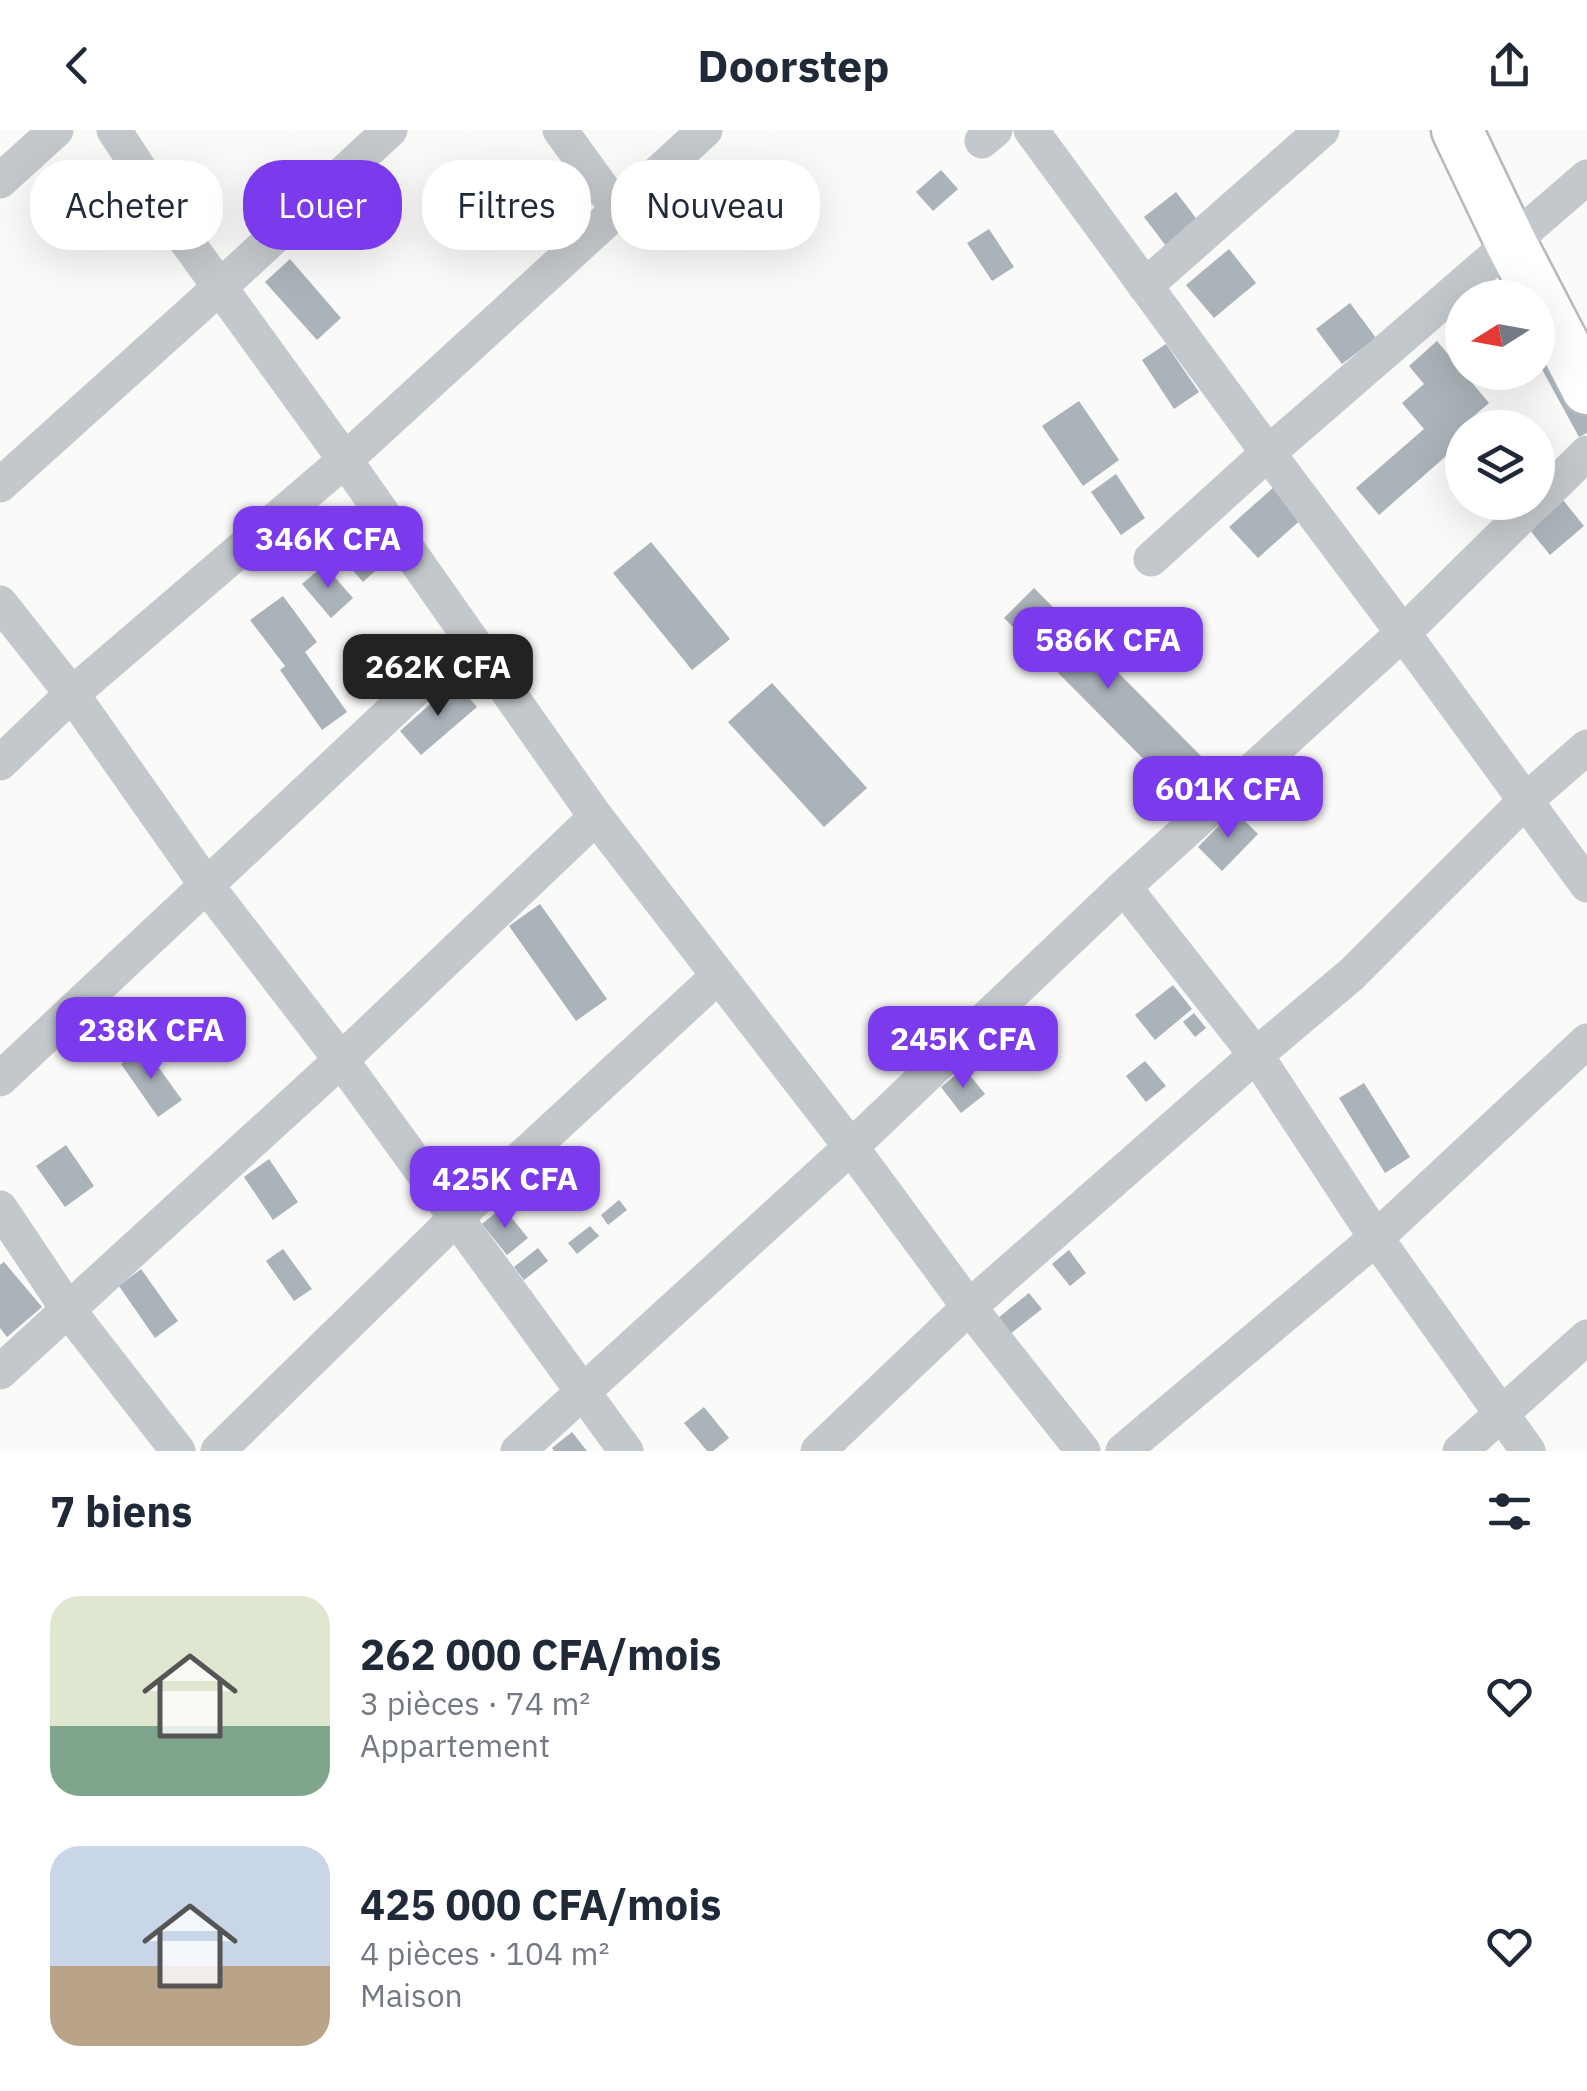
<!DOCTYPE html>
<html lang="fr">
<head>
<meta charset="utf-8">
<style>
  body { margin:0; font-family:"IBM Plex Sans",sans-serif; background:#f2f2f3; color:#1f2937; height:100vh; display:flex; flex-direction:column; font-size:38px; white-space:nowrap }
  * { box-sizing:border-box; margin:0 }
  p { font-size:32px; color:#747a83 }
  .icon { flex:none; width:55px; height:55px; fill:none; stroke:currentColor; stroke-width:2; stroke-linecap:round; stroke-linejoin:round }
  .map { position:relative; height:1321px; overflow:hidden }
  .sheet { display:flex; flex-direction:column; background:#fff; flex:1 }
  .sheet>* { flex:none }
  .top-card { position:absolute; left:30px; top:30px; width:1000px; height:90px; display:flex; gap:20px }
  .needle { width:65px; rotate:259deg }
  .fabs { position:absolute; left:1445px; top:150px; display:grid; gap:20px }
  .fabs a { display:grid; place-items:center; width:110px; height:110px; border-radius:50%; background:#fff; box-shadow:0 10px 40px #0002; font-size:50px }
  .price { position:absolute; translate:-50% -85px; padding:0 22px; border-radius:20px; background:#7c3aed; color:#fff; font-size:32px; line-height:65px; filter:drop-shadow(0 2px 5px #0008) }
  .price::after { content:''; position:absolute; left:50%; top:60px; width:30px; height:22px; margin-left:-15px; background:inherit; clip-path:polygon(0 0,100% 0,50% 100%) }
  .price.selected { background:#222; color:#fff }
  ul { padding:0; list-style:none }
  li { display:flex; align-items:center; gap:30px; height:250px; padding:0 50px }
  li span { display:grid; place-items:center; flex:none; width:280px; height:200px; border-radius:30px; color:#555 }
  li>.icon { margin-inline-start:auto }
  span .icon { width:120px; height:120px; fill:#fffc; stroke-width:1 }
  li b { font-size:42px }
  h2 { display:flex; justify-content:space-between; align-items:center; height:120px; padding:0 50px; font-size:42px }
  .tag { padding:0 35px; border-radius:40px; background:#fff; box-shadow:0 10px 40px #0002; font-size:35px; line-height:90px }
  .tag.selected { background:#7c3aed; color:#fff }
  header { display:flex; justify-content:space-between; align-items:center; height:130px; padding:0 50px; background:#fff; font-size:45px; font-weight:800 }
  .map>svg:first-child { display:block }
  .building { fill:#aab3b9 }
  .lines { fill:none; stroke-linecap:round; stroke-linejoin:round }
  .secondary-casing { stroke:#b3babf; stroke-width:55 }
  .street { stroke:#c3c8cc; stroke-width:35 }
  .secondary { stroke:#fff; stroke-width:50 }
</style>
</head>
<body>
<header><svg class="icon" aria-label="back" viewBox="0 0 24 24"><path d="M15 5l-7 7 7 7"/></svg>Doorstep<svg class="icon" aria-label="share" viewBox="0 0 24 24"><path d="M12 15V3M7 8l5-5 5 5M5 13v7h14v-7"/></svg></header>
<div class="map">
<svg width="1587" height="1321" viewBox="0 0 1587 1321">
  <rect width="100%" height="100%" fill="#fafaf8"/>
  <g class="building">
    <path d="M 941,40 L 958,59 L 933,81 L 916,62 Z"/>
    <path d="M 1176,62 L 1202,96 L 1169,120 L 1144,87 Z"/>
    <path d="M 989,99 L 1014,137 L 992,151 L 967,113 Z"/>
    <path d="M 1229,119 L 1256,153 L 1214,188 L 1186,155 Z"/>
    <path d="M 290,129 L 341,188 L 317,210 L 265,152 Z"/>
    <path d="M 1350,173 L 1376,208 L 1342,234 L 1316,199 Z"/>
    <path d="M 1538,194 L 1587,284 L 1587,303 L 1579,307 L 1538,232 Z"/>
    <path d="M 1437,211 L 1489,273 L 1461,297 L 1462,312 L 1379,385 L 1356,358 L 1424,299 L 1402,273 L 1424,254 L 1409,236 Z"/>
    <path d="M 1166,214 L 1199,262 L 1174,279 L 1142,230 Z"/>
    <path d="M 1079,271 L 1119,330 L 1083,356 L 1042,296 Z"/>
    <path d="M 1116,344 L 1145,388 L 1121,405 L 1091,362 Z"/>
    <path d="M 1275,356 L 1303,388 L 1258,428 L 1229,397 Z"/>
    <path d="M 1563,370 L 1584,396 L 1550,425 L 1529,399 Z"/>
    <path d="M 348,394 L 383,434 L 363,452 L 327,411 Z"/>
    <path d="M 651,412 L 730,509 L 692,540 L 613,443 Z"/>
    <path d="M 324,435 L 353,468 L 331,488 L 302,454 Z"/>
    <path d="M 1034,458 L 1211,636 L 1180,666 L 1004,488 Z"/>
    <path d="M 283,466 L 317,512 L 305,522 L 347,582 L 322,600 L 280,540 L 285,536 L 250,490 Z"/>
    <path d="M 455,552 L 477,577 L 421,625 L 400,601 Z"/>
    <path d="M 772,553 L 867,658 L 824,697 L 728,592 Z"/>
    <path d="M 1234,680 L 1258,704 L 1222,741 L 1198,717 Z"/>
    <path d="M 540,774 L 607,869 L 576,891 L 509,796 Z"/>
    <path d="M 1173,855 L 1192,879 L 1155,910 L 1135,885 Z"/>
    <path d="M 1194,883 L 1206,898 L 1195,907 L 1183,892 Z"/>
    <path d="M 144,917 L 182,970 L 158,987 L 121,934 Z"/>
    <path d="M 1145,931 L 1166,956 L 1146,972 L 1126,946 Z"/>
    <path d="M 964,938 L 985,964 L 961,983 L 941,957 Z"/>
    <path d="M 1364,953 L 1410,1027 L 1385,1043 L 1339,968 Z"/>
    <path d="M 66,1015 L 94,1056 L 65,1077 L 36,1036 Z"/>
    <path d="M 269,1029 L 298,1072 L 273,1090 L 244,1047 Z"/>
    <path d="M 619,1070 L 627,1080 L 608,1095 L 601,1085 Z"/>
    <path d="M 503,1077 L 528,1108 L 507,1125 L 482,1094 Z"/>
    <path d="M 590,1096 L 599,1106 L 577,1124 L 568,1113 Z"/>
    <path d="M 538,1118 L 548,1131 L 524,1150 L 514,1137 Z"/>
    <path d="M 283,1119 L 312,1159 L 294,1171 L 266,1131 Z"/>
    <path d="M 1069,1120 L 1086,1143 L 1070,1156 L 1052,1134 Z"/>
    <path d="M 4,1132 L 42,1177 L 7,1207 L 0,1198 L 0,1135 Z"/>
    <path d="M 141,1139 L 178,1191 L 155,1208 L 119,1156 Z"/>
    <path d="M 1029,1163 L 1042,1179 L 1010,1204 L 998,1188 Z"/>
    <path d="M 704,1277 L 729,1308 L 713,1321 L 707,1321 L 684,1293 Z"/>
    <path d="M 572,1302 L 587,1321 L 554,1321 L 552,1318 Z"/>
  </g>
  <g class="lines">
    <defs>
      <path id="secondary" d="M 1457,0 L 1511,113 L 1587,259"/>
    </defs>
    <use href="#secondary" class="secondary-casing"/>
    <g class="street">
      <path d="M 114,0 L 182,105 L 345,330 L 596,687 L 851,1017 L 969,1177 L 1083,1321"/>
      <path d="M 560,0 L 618,80"/>
      <path d="M 1031,0 L 1268,323 L 1403,503 L 1587,755"/>
      <path d="M 982,11 L 995,0"/>
      <path d="M 0,51 L 56,0"/>
      <path d="M 1145,156 L 1322,0"/>
      <path d="M 0,355 L 220,157 L 390,0"/>
      <path d="M 1538,371 L 1587,323"/>
      <path d="M 1151,429 L 1268,323 L 1587,47"/>
      <path d="M 0,473 L 72,564 L 207,756 L 341,930 L 626,1321"/>
      <path d="M 0,633 L 72,564 L 345,330 L 705,0"/>
      <path d="M 1124,757 L 1256,925 L 1376,1108 L 1528,1321"/>
      <path d="M 0,949 L 470,508"/>
      <path d="M 0,1078 L 69,1181 L 178,1321"/>
      <path d="M 0,1242 L 341,930 L 596,687"/>
      <path d="M 218,1321 L 455,1089 L 717,847"/>
      <path d="M 518,1321 L 851,1017 L 1124,757 L 1403,503 L 1536,372"/>
      <path d="M 818,1321 L 969,1177 L 1256,925 L 1352,844 L 1525,671 L 1587,617"/>
      <path d="M 1123,1321 L 1376,1108 L 1587,911"/>
      <path d="M 1460,1321 L 1587,1207"/>
    </g>
    <use href="#secondary" class="secondary"/>
  </g>
</svg>
<div class="fabs">
<a><svg class="needle" viewBox="-14 -14 28 28"><path d="M0-13l5 13h-10z" fill="#e53935"/><path d="M0 13l5-13h-10z" fill="#747a83"/></svg></a>
<a><svg class="icon" aria-label="layers" viewBox="0 0 24 24"><path d="M12 4l9 5-9 5-9-5zM3 14l9 5 9-5"/></svg></a>
</div>
<b class="price" style="left:328px;top:461px">346K CFA</b>
<b class="price" style="left:1108px;top:562px">586K CFA</b>
<b class="price selected" style="left:438px;top:589px">262K CFA</b>
<b class="price" style="left:1228px;top:711px">601K CFA</b>
<b class="price" style="left:151px;top:952px">238K CFA</b>
<b class="price" style="left:963px;top:961px">245K CFA</b>
<b class="price" style="left:505px;top:1101px">425K CFA</b>
<div class="top-card">
<a class="tag">Acheter</a>
<a class="tag selected">Louer</a>
<a class="tag">Filtres</a>
<a class="tag">Nouveau</a>
</div>
</div>
<section class="sheet">
<h2>7 biens<svg class="icon" aria-label="filters" viewBox="0 0 24 24"><path d="M4 7h16M4 17h16"/><circle cx="9" cy="7" r="2"/><circle cx="15" cy="17" r="2"/></svg></h2>
<ul>
<li><span style="background:linear-gradient(#dfe7d0 65%,#7fa58c 0)"><svg class="icon" aria-label="home" viewBox="0 0 24 24"><path d="M3 11l9-7 9 7M6 9v11h12V9"/></svg></span><div><b>262 000 CFA/mois</b><p>3 pièces · 74 m²</p><p>Appartement</p></div><svg class="icon" aria-label="heart" viewBox="0 0 24 24"><path d="M12 20l-8-8c-3-5 5-10 8-4 3-6 11-1 8 4z"/></svg></li>
<li><span style="background:linear-gradient(#c9d6e8 60%,#b9a48a 0)"><svg class="icon" aria-label="home" viewBox="0 0 24 24"><path d="M3 11l9-7 9 7M6 9v11h12V9"/></svg></span><div><b>425 000 CFA/mois</b><p>4 pièces · 104 m²</p><p>Maison</p></div><svg class="icon" aria-label="heart" viewBox="0 0 24 24"><path d="M12 20l-8-8c-3-5 5-10 8-4 3-6 11-1 8 4z"/></svg></li>
</ul>
</section>
</body>
</html>
